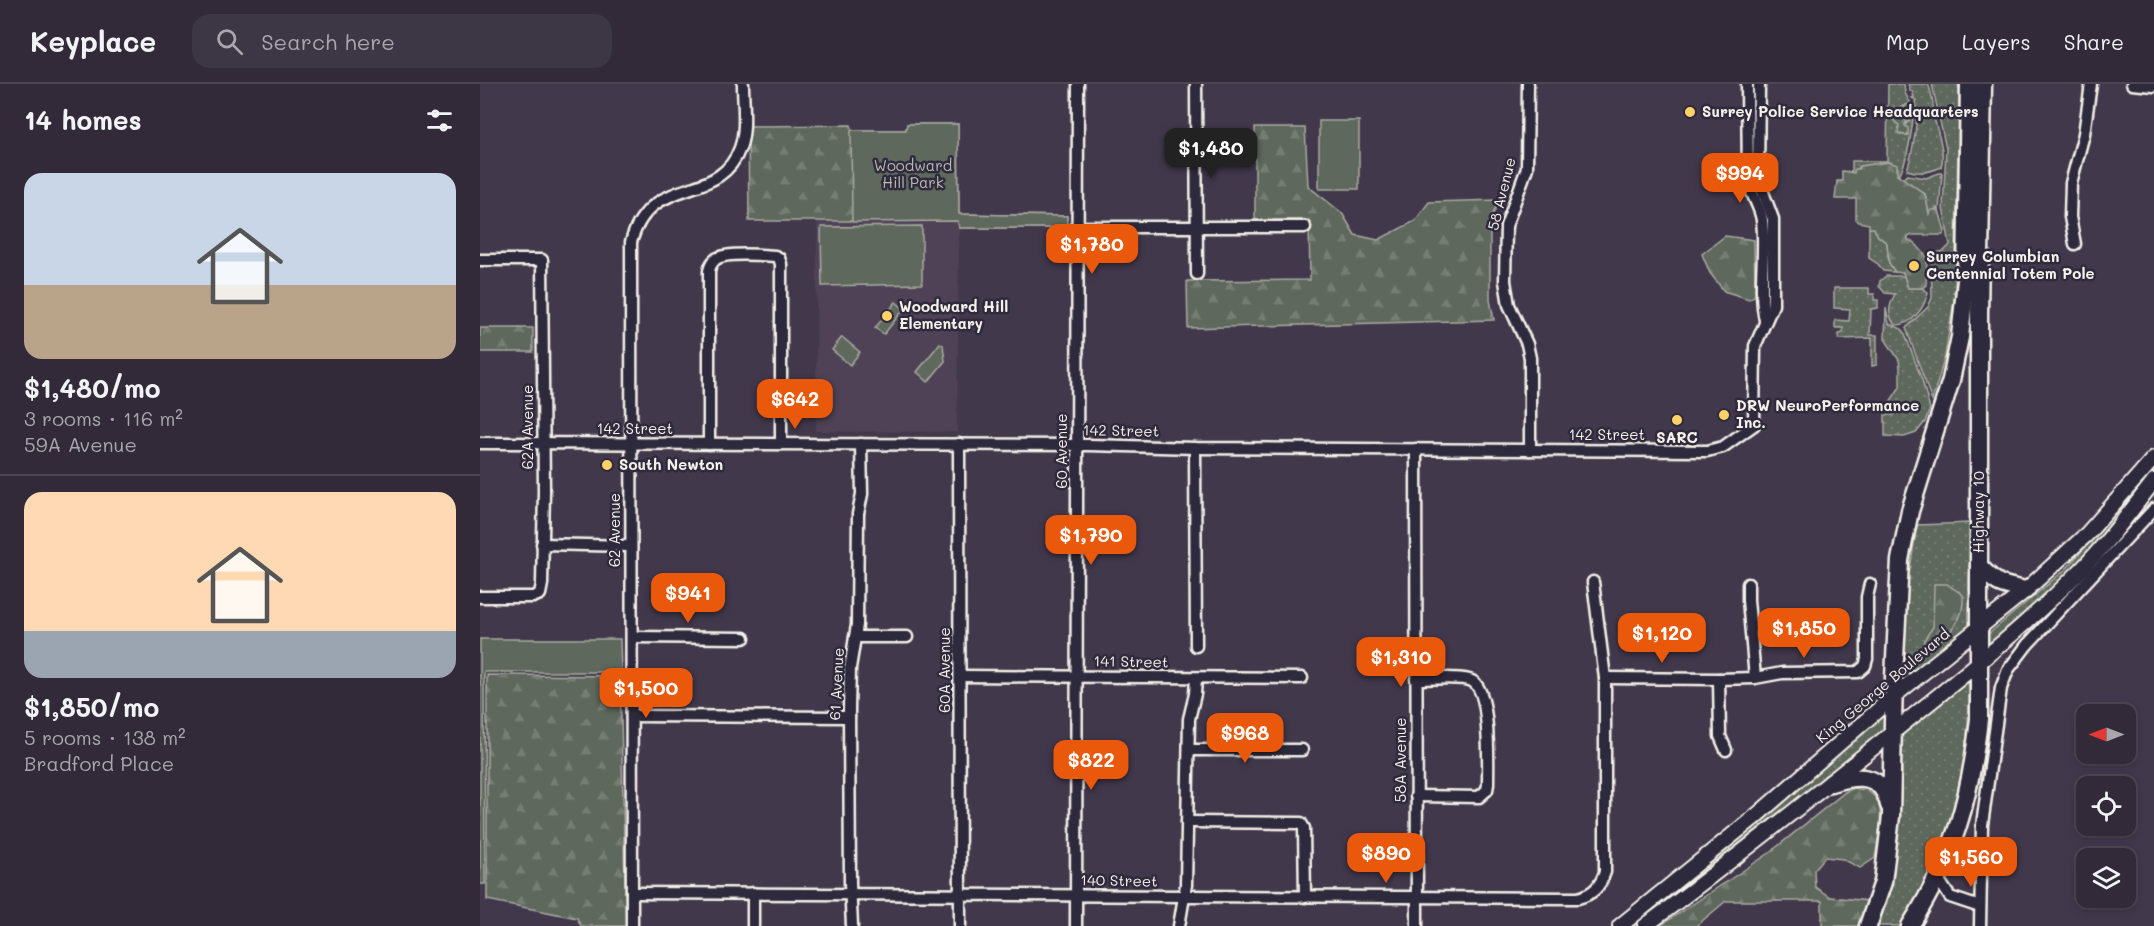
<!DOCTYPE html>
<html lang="en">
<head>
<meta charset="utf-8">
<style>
  body { margin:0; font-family:Mali,sans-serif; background:#3d3644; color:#f1f3f6; height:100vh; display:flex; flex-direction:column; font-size:22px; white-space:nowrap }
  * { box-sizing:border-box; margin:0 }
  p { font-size:20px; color:#a8a7ae }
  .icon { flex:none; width:33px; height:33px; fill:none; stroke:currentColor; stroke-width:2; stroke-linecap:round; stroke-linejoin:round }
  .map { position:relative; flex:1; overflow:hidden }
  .details { display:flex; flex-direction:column; background:#322a39; width:480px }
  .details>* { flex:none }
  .needle { width:39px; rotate:270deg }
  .buttons { position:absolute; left:1596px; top:620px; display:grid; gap:12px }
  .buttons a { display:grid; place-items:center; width:60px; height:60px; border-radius:12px; background:#322a39; box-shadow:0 3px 9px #0003,0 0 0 2px #4d4653; font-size:30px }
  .price { position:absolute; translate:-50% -51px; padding:0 14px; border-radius:12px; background:#ea580c; color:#fff; font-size:20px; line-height:39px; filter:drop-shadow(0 2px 3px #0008) }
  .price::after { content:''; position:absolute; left:50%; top:36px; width:18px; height:14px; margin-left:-9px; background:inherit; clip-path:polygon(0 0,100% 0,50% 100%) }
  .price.active { background:#222; color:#fff }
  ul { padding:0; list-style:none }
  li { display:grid; align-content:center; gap:12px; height:318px; padding:0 24px }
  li+li { border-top:2px solid #4d4653 }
  li span { display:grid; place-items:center; height:186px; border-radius:18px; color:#555 }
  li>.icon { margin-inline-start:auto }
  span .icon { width:108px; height:108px; fill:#fffc; stroke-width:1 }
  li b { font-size:26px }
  h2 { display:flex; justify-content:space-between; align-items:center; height:72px; padding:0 24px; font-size:26px }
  header { display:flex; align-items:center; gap:36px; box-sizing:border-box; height:84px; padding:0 30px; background:#322a39; border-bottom:2px solid #4d4653 }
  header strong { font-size:28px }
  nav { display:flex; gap:33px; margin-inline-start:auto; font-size:21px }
  .search { width:420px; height:54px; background:#3d3644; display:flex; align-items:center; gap:15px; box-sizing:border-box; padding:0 21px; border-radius:18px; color:#a8a7ae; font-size:22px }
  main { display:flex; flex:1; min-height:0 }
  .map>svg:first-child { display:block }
  .built { fill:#504256 }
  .grass { fill:url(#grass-dots); stroke:#a9aca2; stroke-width:1.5 }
  .forest { fill:url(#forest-firs); stroke:#a9aca2; stroke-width:1.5 }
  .park { fill:#5e675b; stroke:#a9aca2; stroke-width:1.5 }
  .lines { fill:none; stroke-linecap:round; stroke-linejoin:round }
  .minor-casing { stroke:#f4f1e8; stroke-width:15 }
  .major-casing { stroke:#f4f1e8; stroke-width:18 }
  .highway-casing { stroke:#f4f1e8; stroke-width:21 }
  .minor { stroke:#2f2a3d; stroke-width:10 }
  .major { stroke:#2f2a3d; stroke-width:14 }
  .highway { stroke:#2f2a3d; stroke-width:16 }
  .poi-dot { fill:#ffd166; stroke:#2f2a3d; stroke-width:2 }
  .labels { text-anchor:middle; stroke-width:5; stroke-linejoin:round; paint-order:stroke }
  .poi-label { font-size:15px; font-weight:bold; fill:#f4f1e8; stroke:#2f2a3d; text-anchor:start }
  .park-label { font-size:15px; fill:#b8bab0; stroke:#2f2a3d }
  .street-label { font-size:15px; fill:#f4f1e8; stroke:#2f2a3d }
</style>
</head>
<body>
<header>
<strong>Keyplace</strong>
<div class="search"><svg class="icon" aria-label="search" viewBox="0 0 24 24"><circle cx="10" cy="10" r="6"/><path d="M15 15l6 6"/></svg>Search here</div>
<nav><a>Map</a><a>Layers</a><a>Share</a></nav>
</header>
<main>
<section class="details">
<h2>14 homes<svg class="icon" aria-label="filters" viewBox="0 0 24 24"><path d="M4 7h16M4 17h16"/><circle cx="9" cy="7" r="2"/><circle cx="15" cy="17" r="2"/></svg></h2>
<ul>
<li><span style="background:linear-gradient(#c9d6e8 60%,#b9a48a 0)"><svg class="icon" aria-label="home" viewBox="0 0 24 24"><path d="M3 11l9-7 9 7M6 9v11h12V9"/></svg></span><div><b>$1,480/mo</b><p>3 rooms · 116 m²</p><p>59A Avenue</p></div></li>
<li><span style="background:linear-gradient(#ffd9b3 75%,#9aa5b1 0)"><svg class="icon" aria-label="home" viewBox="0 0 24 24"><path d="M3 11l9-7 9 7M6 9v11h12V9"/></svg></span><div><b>$1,850/mo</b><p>5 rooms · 138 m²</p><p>Bradford Place</p></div></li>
</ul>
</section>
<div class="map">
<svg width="1674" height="842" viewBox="0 0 1674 842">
  <defs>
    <pattern id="grass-dots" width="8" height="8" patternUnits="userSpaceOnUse" patternTransform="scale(1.5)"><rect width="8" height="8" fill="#5e675b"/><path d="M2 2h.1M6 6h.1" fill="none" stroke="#767d73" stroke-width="1.8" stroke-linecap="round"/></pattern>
    <pattern id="forest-firs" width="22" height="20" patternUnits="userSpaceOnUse" patternTransform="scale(1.5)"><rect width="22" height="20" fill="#5e675b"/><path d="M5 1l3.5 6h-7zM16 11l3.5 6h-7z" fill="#767d73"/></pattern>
  </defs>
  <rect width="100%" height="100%" fill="#42384c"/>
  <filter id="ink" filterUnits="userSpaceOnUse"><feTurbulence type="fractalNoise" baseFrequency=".0167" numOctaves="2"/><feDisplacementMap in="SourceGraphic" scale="12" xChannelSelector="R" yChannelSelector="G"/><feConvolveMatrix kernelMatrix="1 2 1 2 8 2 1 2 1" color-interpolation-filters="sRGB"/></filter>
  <g filter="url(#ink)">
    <path class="built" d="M 479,137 L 477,348 L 336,347 L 337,138 Z"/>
    <g class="grass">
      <path d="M 1408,0 L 1424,0 L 1425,9 L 1431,20 L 1416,24 L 1416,39 L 1419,41 L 1420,51 L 1428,51 L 1425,42 L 1434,27 C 1432,44 1428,80 1418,92 L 1418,84 L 1409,78 L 1381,82 L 1374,89 L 1369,89 L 1372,87 L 1372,77 L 1407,77 Z"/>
      <path d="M 1428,0 L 1448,0 C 1453,10 1453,21 1454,32 C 1457,50 1466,66 1461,83 C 1449,89 1439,90 1427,86 C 1432,71 1440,31 1435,18 L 1436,16 L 1432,14 L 1434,13 L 1432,7 L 1430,7 Z"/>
      <path d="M 1452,0 L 1478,0 L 1479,9 L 1475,207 L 1473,208 L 1475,210 L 1465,272 L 1452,317 L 1426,244 L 1448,223 L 1452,214 L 1451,170 L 1464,167 L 1470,161 L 1463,124 L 1466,65 Z"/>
      <path d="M 1459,89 L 1462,89 L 1459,126 L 1457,124 L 1449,130 L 1445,110 L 1421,94 L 1428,91 L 1446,94 Z"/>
      <path d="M 1389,144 L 1394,144 L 1398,152 L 1407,159 L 1409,179 L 1415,188 L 1403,187 L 1398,180 L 1389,174 Z"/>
      <path d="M 1406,192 L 1424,192 L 1428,204 L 1442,204 L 1448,208 C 1445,223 1432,242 1415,241 C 1406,230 1410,219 1415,210 L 1405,209 L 1399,202 L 1400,197 Z"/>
      <path d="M 1354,204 L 1389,204 L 1389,210 L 1394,210 L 1394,216 L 1398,216 L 1398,224 L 1391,225 L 1390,251 L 1397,251 L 1397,281 L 1392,282 L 1392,254 L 1359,255 L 1359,250 L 1363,249 L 1363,244 L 1355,244 L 1355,236 L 1369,237 L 1370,225 L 1354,224 Z"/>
      <path d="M 1406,224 L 1409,240 L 1422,245 L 1425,250 L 1442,296 L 1450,325 L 1445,338 L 1436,349 L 1424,353 L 1405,352 L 1405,331 L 1414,331 L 1414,321 L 1408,321 L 1420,303 L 1420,284 L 1419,276 L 1405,255 Z"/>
      <path d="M 1674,381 L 1674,390 L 1665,403 L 1594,486 L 1505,568 L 1505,553 L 1586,485 L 1657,404 Z"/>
      <path d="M 1491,439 L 1489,506 L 1492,516 L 1491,542 L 1424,595 L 1426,510 L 1437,441 Z"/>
      <path d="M 1488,598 C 1491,611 1488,626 1488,639 C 1484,711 1462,783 1421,842 L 1395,842 L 1415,760 L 1422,692 L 1420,653 Z"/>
      <path d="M 1407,626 L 1408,643 L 1340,697 L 1289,742 L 1159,842 L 1147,842 Z"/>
    </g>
    <g class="forest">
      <path d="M 1428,20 L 1431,20 L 1434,27 L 1429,38 L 1426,38 L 1425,42 L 1428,44 L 1428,51 L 1418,50 L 1419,41 L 1413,36 L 1413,25 L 1424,23 Z"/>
      <path d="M 427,40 L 478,40 L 479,130 L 587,132 L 587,144 L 479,144 L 478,137 L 269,137 L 268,42 L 371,41 L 372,46 L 426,46 Z"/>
      <path d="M 775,44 L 825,44 L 828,102 L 862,129 L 875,151 L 898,156 L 935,137 L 949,118 L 1019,116 L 1010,137 L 1010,216 L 1014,236 L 708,244 L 707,197 L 830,196 L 829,136 L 775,136 Z"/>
      <path d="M 1409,78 L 1417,81 L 1417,90 L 1445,110 L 1449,130 L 1451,126 L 1459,126 L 1465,147 L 1463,151 L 1432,151 L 1428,153 L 1428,156 L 1435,159 L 1447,173 L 1446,201 L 1442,204 L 1428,204 L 1423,189 L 1415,188 L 1409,179 L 1407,159 L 1398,152 L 1394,144 L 1389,144 L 1389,140 L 1379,138 L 1376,135 L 1376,115 L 1355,115 L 1357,97 L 1362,97 L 1362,87 L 1374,89 L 1375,85 L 1378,85 L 1380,82 Z"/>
      <path d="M 1245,152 L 1274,156 L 1275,211 L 1269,215 L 1244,207 L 1230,189 L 1222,170 Z"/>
      <rect x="0" y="244" width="53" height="24"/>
      <path d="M 1454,500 L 1467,500 L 1483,511 C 1485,538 1468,554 1445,564 L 1443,562 L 1444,556 L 1453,543 Z"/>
      <path d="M 7,591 L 140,592 L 146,842 L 101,842 L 97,834 L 7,816 Z"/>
      <path d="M 1374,704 C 1379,705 1385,706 1389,708 C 1409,719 1397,756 1395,774 L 1380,784 L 1363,775 L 1345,773 L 1334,786 L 1335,803 L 1350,813 L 1389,817 L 1381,842 L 1342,842 L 1342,817 L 1246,817 L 1216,842 L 1180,842 L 1288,770 L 1365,708 Z"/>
    </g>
    <g class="park">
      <rect x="839" y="37" width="40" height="68"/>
      <path d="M 427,40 L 478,40 L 479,130 L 587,132 L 587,144 L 479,144 L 478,137 L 372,138 L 371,46 L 426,46 Z"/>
      <path d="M 442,142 L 442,200 L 342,202 L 341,143 Z"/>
      <path d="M 416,218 L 424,225 L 404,250 L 395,244 Z"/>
      <path d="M 362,253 L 380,268 L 370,281 L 352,266 Z"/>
      <path d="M 460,259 L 463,261 L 465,277 L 448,298 L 437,288 Z"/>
      <path d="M 0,555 L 140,555 L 141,588 L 4,588 L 5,800 L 0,800 Z"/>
    </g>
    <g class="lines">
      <defs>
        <g id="minor">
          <path d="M 716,0 L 717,190"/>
          <path d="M 1048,0 L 1047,84 L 1026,142 L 1025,197 L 1029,221 L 1047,260 L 1050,274 L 1050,366"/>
          <path d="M 1267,0 L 1268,95 C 1270,110 1280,122 1282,136 C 1286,169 1278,203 1285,236"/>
          <path d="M 1652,0 L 1674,2"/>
          <path d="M 598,143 L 825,143"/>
          <path d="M 1595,160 L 1590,133 L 1591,99 L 1604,50 L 1611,0"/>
          <path d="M 0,176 L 62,176 L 64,408 L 62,500 L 60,510 L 53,513 L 0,513"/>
          <path d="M 0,359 L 609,361 L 715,364 L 1227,367 L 1243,363 L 1274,341 L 1275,262 L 1293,221 L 1293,135 L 1278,95 L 1279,0"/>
          <path d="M 229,360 L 229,187 C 230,182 232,178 236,175 C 246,168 283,171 295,172 L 299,174 L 301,180 L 301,360"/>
          <path d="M 479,360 L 480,842"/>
          <path d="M 715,364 L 716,562"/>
          <path d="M 936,365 L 937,842"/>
          <path d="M 62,460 L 150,462"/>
          <path d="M 1268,500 L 1268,516 L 1275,594"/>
          <path d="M 152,553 L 264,554"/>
          <path d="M 375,553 L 427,553"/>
          <path d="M 480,592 L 822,594"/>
          <path d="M 1125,594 L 1239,595 L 1275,594 L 1302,589 L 1378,588 L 1385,582 L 1387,575 L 1387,513 L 1390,500"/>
          <path d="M 936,595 C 947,595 983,592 992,597 C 1011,607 1008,679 1008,700 L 1007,706 L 999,713 L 936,712"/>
          <path d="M 1239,595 L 1240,652 L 1246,666"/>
          <path d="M 152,632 L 369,633"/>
          <path d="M 709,666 L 822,666"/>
          <path d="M 707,738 L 821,739 L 824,744 L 825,813"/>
          <path d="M 1458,795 L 1470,813 L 1500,823"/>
          <path d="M 152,809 L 1098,814 C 1113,810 1120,803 1125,788 L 1125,594 L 1113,498"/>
          <path d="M 273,809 L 273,842"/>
          <path d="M 152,842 L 151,158 C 171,87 239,122 260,64 C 267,45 263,20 263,0"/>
          <path d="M 372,842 L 370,799 L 369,625 L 370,584 L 377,541 L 378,430 L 382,410 L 381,360"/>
          <path d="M 596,842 L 598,0"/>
          <path d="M 699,842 L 706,801 L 709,635 L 715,610 L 716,594"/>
          <path d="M 1500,842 L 1502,741 L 1521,604 L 1528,586 L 1547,561 L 1674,425"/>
        </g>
        <g id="major">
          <path d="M 1140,842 L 1276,732 L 1414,612 L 1546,506 L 1607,450 L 1674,374"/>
          <path d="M 1165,842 C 1244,783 1321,722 1398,660 C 1468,604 1539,549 1602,485 C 1628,458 1651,427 1674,397"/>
        </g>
        <g id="highway">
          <path d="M 1499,482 C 1517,501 1521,501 1546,506"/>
          <path d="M 1351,699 C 1377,691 1402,688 1409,721"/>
          <path d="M 1388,842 L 1403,798 L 1411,732 L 1414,594 L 1420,476 L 1430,427 L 1471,296 L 1480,253 L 1486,196 L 1489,0"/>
          <path d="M 1430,842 C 1474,772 1490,716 1499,635 L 1499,229 L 1503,0"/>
        </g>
      </defs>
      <use href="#minor" class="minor-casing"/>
      <use href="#major" class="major-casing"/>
      <use href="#highway" class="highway-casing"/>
      <use href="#minor" class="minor"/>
      <use href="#major" class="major"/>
      <use href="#highway" class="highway"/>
    </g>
  </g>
  <g class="poi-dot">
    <circle cx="1210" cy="28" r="6"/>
    <circle cx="1434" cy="182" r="6"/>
    <circle cx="407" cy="232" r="6"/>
    <circle cx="1244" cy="331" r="6"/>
    <circle cx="1197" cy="336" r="6"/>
    <circle cx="127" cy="381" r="6"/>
  </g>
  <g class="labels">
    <g class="poi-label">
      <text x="1222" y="33">Surrey Police Service Headquarters</text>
      <text x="1446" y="178">Surrey Columbian<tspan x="1446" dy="17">Centennial Totem Pole</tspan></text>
      <text x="419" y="228">Woodward Hill<tspan x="419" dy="17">Elementary</tspan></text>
      <text x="1256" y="327">DRW NeuroPerformance<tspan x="1256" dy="17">Inc.</tspan></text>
      <text x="1197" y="359" text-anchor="middle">SARC</text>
      <text x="139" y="386">South Newton</text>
    </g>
    <g class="park-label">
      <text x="433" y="87">Woodward<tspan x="433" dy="17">Hill Park</tspan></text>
    </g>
    <g class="street-label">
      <text transform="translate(1022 110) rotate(-76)" y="5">58 Avenue</text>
      <text transform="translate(48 343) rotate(-90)" y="5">62A Avenue</text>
      <text x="155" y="350">142 Street</text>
      <text transform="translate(641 347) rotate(1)" y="5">142 Street</text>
      <text x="1127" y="356">142 Street</text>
      <text transform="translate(582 367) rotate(-90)" y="5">60 Avenue</text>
      <text transform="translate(1499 428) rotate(-90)" y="5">Highway 10</text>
      <text transform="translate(135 446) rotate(-90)" y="5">62 Avenue</text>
      <text transform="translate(651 578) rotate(1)" y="5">141 Street</text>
      <text transform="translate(465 586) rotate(-90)" y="5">60A Avenue</text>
      <text transform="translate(357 600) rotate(-87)" y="5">61 Avenue</text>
      <text transform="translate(1403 602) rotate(-40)" y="5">King George Boulevard</text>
      <text transform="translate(921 676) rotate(-90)" y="5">58A Avenue</text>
      <text transform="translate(639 797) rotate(1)" y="5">140 Street</text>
    </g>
  </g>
</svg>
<div class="buttons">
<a><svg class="needle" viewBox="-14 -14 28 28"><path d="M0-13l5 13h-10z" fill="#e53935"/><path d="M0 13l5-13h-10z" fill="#a8a7ae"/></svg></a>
<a><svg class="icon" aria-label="locate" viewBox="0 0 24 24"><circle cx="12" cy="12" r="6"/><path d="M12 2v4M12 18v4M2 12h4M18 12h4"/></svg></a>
<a><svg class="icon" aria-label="layers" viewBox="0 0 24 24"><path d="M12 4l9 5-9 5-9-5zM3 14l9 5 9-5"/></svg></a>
</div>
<b class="price active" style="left:731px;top:95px">$1,480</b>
<b class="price" style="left:1260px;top:120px">$994</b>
<b class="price" style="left:612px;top:191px">$1,780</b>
<b class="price" style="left:315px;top:346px">$642</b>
<b class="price" style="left:611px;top:482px">$1,790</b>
<b class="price" style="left:208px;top:540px">$941</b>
<b class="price" style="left:1324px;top:575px">$1,850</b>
<b class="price" style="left:1182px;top:580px">$1,120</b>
<b class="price" style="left:921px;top:604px">$1,310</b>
<b class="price" style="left:166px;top:635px">$1,500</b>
<b class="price" style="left:765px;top:680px">$968</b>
<b class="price" style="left:611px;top:707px">$822</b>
<b class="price" style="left:906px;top:800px">$890</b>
<b class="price" style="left:1491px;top:804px">$1,560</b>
</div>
</main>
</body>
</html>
